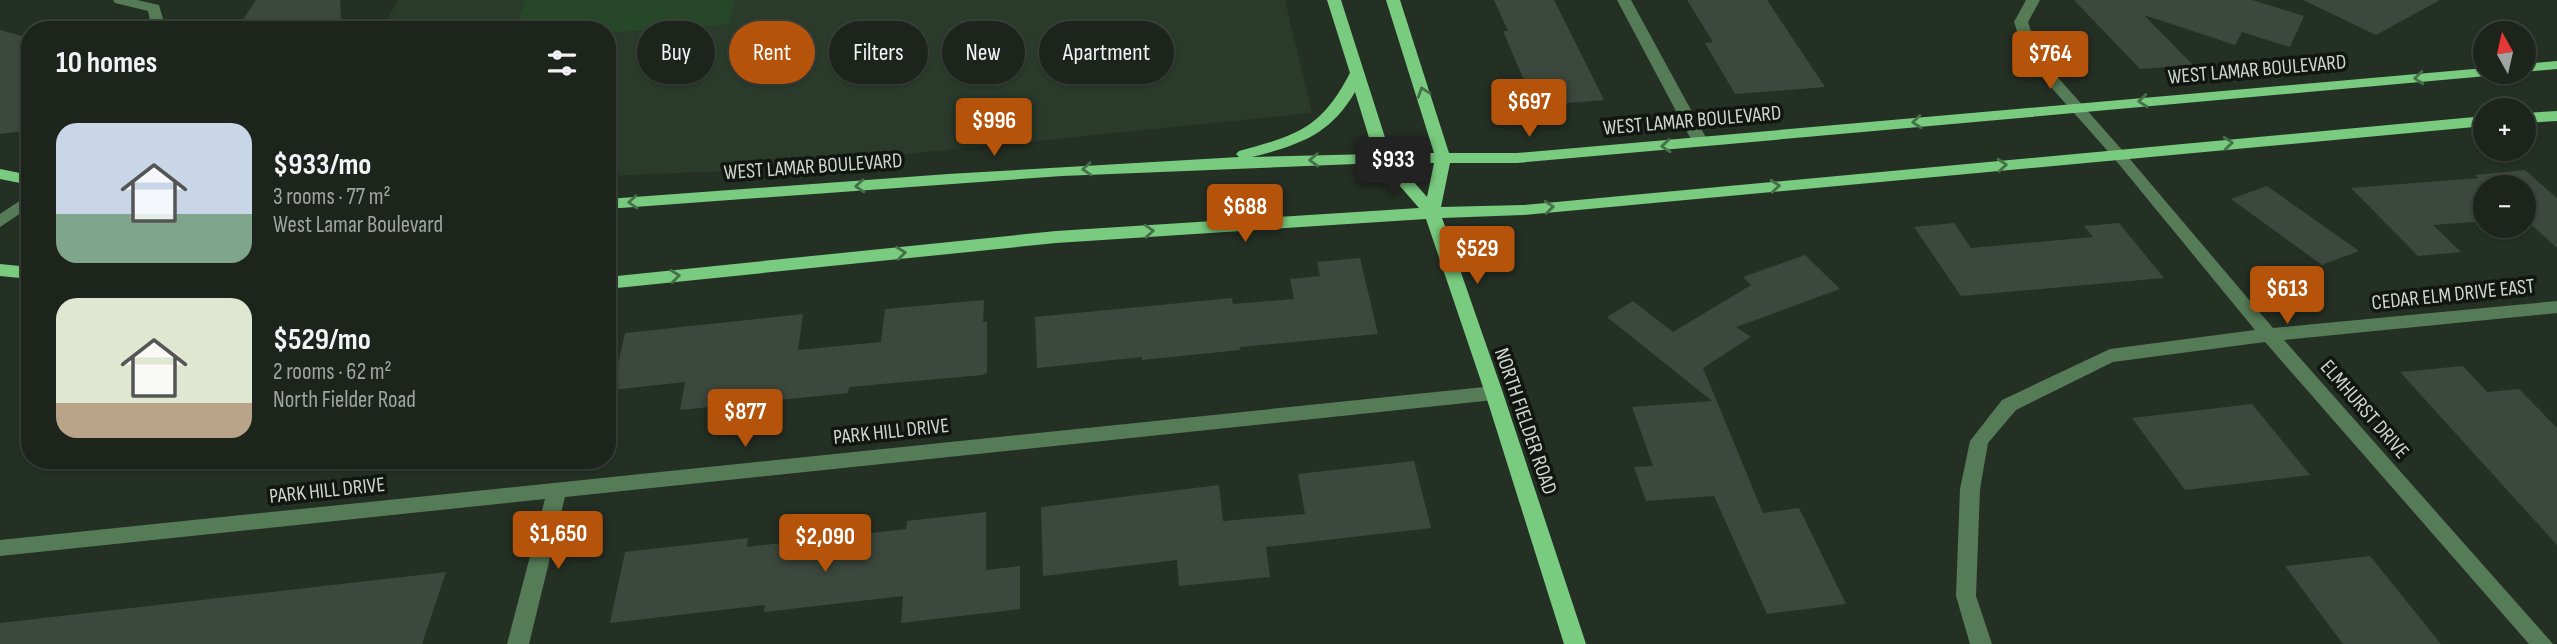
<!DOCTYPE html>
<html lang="en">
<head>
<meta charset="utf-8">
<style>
  body { margin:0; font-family:"Sofia Sans Condensed",sans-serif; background:#252c25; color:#f1f3f6; height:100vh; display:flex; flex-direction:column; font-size:26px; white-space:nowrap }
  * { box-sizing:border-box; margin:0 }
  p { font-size:23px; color:#a0a4a3 }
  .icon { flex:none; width:38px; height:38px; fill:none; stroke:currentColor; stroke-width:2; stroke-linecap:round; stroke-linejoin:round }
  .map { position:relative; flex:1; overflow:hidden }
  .drawer { position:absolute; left:21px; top:21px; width:595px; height:448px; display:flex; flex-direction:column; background:#1c241c; border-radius:28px; box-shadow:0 2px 5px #0004,0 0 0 2px #3a413b }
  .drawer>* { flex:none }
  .top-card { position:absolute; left:637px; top:21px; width:665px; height:63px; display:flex; gap:14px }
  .needle { width:46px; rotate:352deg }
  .fabs { position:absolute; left:2473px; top:21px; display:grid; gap:14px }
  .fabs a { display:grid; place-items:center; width:63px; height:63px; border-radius:50%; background:#1c241c; box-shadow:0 2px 5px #0004,0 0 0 2px #3a413b; font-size:35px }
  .price { position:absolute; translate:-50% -60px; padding:0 16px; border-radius:7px; background:#b45309; color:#fff; font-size:23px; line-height:46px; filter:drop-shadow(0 2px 4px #0008) }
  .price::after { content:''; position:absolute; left:50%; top:42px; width:21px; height:16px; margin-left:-10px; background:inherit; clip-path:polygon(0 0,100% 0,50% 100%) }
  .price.on { background:#222; color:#fff }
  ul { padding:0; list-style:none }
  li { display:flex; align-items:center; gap:21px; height:175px; padding:0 35px }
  li span { display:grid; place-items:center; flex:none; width:196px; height:140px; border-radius:21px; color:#555 }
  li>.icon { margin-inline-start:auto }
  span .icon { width:84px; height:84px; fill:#fffc; stroke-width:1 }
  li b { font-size:30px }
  h2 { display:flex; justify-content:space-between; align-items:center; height:84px; padding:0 35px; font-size:30px }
  .chip { padding:0 24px; border-radius:32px; background:#1c241c; box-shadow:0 2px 5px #0004,0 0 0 2px #3a413b; font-size:24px; line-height:63px }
  .chip.on { background:#b45309; color:#fff }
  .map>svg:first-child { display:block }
  .built { fill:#2a3a2b }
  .green { fill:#264728 }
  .building { fill:#3c483d }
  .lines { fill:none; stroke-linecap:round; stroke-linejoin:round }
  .minor { fill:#557c57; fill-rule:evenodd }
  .major { fill:#79cc7f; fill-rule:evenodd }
  .oneway { stroke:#457148 }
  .labels { text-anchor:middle; stroke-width:7; stroke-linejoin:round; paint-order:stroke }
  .street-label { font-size:21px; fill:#cfd6cf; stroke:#111611 }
</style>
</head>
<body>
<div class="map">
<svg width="2557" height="644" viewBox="0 0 2557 644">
  <rect width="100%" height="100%" fill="#253025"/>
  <path class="built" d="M 398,0 L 1285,0 L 1312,113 L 750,170 L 607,176 L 607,30 L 382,30 Z"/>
  <path class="green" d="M 526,0 L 735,0 L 729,24 L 607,33 L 607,30 L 514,30 Z"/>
  <g class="building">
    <path d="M 256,0 L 340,0 L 341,23 L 236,30 Z"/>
    <path d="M 1494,0 L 1554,0 L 1604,100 L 1535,106 L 1503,31 L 1508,31 Z"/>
    <path d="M 1687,0 L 1767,0 L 1825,87 L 1735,94 L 1705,43 L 1713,42 Z"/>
    <path d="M 2074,0 L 2252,0 L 2304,16 L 2290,47 L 2242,32 L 2235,45 L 2144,15 L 2193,65 L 2140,69 Z"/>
    <path d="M 2303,0 L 2440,0 L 2376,35 Z"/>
    <path d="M 0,30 L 30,38 L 30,130 L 0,134 Z"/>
    <path d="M 2525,170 L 2557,198 L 2557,248 L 2524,218 L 2524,187 L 2485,187 L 2485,221 L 2433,225 L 2461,252 L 2418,256 L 2351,188 L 2478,178 L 2475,175 Z"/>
    <path d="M 2267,186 L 2359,251 L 2322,265 L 2231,199 Z"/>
    <path d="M 1954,223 L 1971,248 L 2093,237 L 2084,226 L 2119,223 L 2164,278 L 1961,296 L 1914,227 Z"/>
    <path d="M 1805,255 L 1840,289 L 1736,327 L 1751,337 L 1703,368 L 1763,513 L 1799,508 L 1846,604 L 1767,614 L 1714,496 L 1646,501 L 1634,467 L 1653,466 L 1632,407 L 1712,401 L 1607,317 L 1633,301 L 1673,332 L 1751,285 L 1743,277 Z"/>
    <path d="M 1360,258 L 1378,334 L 1240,347 L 1240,350 L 1142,360 L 1142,357 L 1037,368 L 1035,317 L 1232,298 L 1233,304 L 1294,299 L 1290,279 L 1320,276 L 1317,262 Z"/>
    <path d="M 984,300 L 983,322 L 987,322 L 987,373 L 982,375 L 849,387 L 848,393 L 680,410 L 685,382 L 612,390 L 625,333 L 803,314 L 798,350 L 881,342 L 885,309 Z"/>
    <path d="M 2463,366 L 2487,392 L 2519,389 L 2557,428 L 2557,545 L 2400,372 Z"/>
    <path d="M 2252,404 L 2310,475 L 2185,490 L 2132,418 Z"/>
    <path d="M 1414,461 L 1431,528 L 1266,547 L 1270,577 L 1179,586 L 1177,560 L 1043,576 L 1041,507 L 1219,485 L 1223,521 L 1305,514 L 1298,474 Z"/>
    <path d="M 986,512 L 986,570 L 1020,566 L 1020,609 L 901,623 L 903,596 L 764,612 L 765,605 L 610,623 L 625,552 L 748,538 L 747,547 L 906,529 L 907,521 Z"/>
    <path d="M 2370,556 L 2441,644 L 2343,644 L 2285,566 Z"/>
    <path d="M 446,572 L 422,644 L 0,644 L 0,623 Z"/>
  </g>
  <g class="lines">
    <g class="minor">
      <path d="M 113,0 L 137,0 L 159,5 L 166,30 L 152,30 L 148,11 L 115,3 Z"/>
      <path d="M 1617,0 L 1631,0 L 1709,143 L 1706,146 L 1696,146 L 1693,143 Z"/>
      <path d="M 2026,0 L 2040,0 L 2028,22 L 2039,56 L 2123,151 L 2273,328 L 2557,301 L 2557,313 L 2284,340 L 2553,644 L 2529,644 L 2265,342 L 2113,362 L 2016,410 L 1988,443 L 1980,489 L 1976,596 L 1992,644 L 1970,644 L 1956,596 L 1960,489 L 1970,441 L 2002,400 L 2110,349 L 2255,330 L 2113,157 L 2027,60 L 2014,22 Z"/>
      <path d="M 30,194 L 30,207 L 0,227 L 0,214 Z"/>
      <path d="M 1494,386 L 1500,388 L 1503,393 L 1500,398 L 1494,400 L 565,497 L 529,644 L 507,644 L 545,499 L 0,556 L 0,540 Z"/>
    </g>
    <g class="major">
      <path d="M 1327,0 L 1341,0 L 1390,153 L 1434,153 L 1386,0 L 1400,0 L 1449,153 L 1517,153 L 2485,68 L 2485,72 L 2494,72 L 2487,76 L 1517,163 L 1450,163 L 1441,207 L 1523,205 L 2485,116 L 2485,126 L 1523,215 L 1442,218 L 1503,393 L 1586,644 L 1564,644 L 1485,393 L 1426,219 L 1056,243 L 607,289 L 607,277 L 1056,231 L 1419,208 L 1380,163 L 1062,176 L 607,209 L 607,199 L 948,174 L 1239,157 L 1236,154 L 1239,151 C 1297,135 1321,129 1350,73 ZM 1355,92 L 1374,154 L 1252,157 C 1299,145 1330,135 1355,92 ZM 1397,163 L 1434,163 L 1427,197 Z"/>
      <path d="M 2557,61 L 2557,69 L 2524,72 L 2522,72 L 2524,64 Z"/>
      <path d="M 2557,111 L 2557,121 L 2524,123 L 2524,113 Z"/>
      <path d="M 0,169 L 30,175 L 30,185 L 0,179 Z"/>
      <path d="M 0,264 L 30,267 L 30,279 L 0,276 Z"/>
    </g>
  </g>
  <defs><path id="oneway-chevron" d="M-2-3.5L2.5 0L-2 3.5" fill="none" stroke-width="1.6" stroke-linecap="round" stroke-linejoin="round" transform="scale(1.75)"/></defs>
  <g class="oneway">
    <use href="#oneway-chevron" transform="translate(2419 78) rotate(175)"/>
    <use href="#oneway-chevron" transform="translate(1423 92) rotate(-108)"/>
    <use href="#oneway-chevron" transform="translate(2143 101) rotate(175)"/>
    <use href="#oneway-chevron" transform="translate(1917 122) rotate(175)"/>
    <use href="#oneway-chevron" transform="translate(2228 143) rotate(-5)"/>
    <use href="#oneway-chevron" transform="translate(1666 146) rotate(175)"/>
    <use href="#oneway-chevron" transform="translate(1314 160) rotate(178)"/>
    <use href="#oneway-chevron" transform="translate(2002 165) rotate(-5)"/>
    <use href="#oneway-chevron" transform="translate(1087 169) rotate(177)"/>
    <use href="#oneway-chevron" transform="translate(860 186) rotate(176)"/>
    <use href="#oneway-chevron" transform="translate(1775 186) rotate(-5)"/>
    <use href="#oneway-chevron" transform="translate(633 202) rotate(176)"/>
    <use href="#oneway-chevron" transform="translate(1549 207) rotate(-5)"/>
    <use href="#oneway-chevron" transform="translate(1149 231) rotate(-4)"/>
    <use href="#oneway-chevron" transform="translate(901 253) rotate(-6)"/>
    <use href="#oneway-chevron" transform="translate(675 276) rotate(-6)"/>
  </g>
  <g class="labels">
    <g class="street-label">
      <text transform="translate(2257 69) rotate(-5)" y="7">WEST LAMAR BOULEVARD</text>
      <text transform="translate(1692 120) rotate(-5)" y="7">WEST LAMAR BOULEVARD</text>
      <text transform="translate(813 166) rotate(-4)" y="7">WEST LAMAR BOULEVARD</text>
      <text transform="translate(2453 294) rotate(-6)" y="7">CEDAR ELM DRIVE EAST</text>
      <text transform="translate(2365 409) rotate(49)" y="7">ELMHURST DRIVE</text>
      <text transform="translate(1526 421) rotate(71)" y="7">NORTH FIELDER ROAD</text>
      <text transform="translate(891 431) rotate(-6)" y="7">PARK HILL DRIVE</text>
      <text transform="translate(327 490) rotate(-6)" y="7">PARK HILL DRIVE</text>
    </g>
  </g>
</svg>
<div class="fabs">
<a><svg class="needle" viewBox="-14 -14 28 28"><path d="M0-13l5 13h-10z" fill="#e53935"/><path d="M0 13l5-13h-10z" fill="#a0a4a3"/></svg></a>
<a>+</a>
<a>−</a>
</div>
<b class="price" style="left:2050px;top:91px">$764</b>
<b class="price" style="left:1529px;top:139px">$697</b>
<b class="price" style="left:994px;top:158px">$996</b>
<b class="price on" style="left:1393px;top:197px">$933</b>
<b class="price" style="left:1245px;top:244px">$688</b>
<b class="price" style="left:1477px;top:286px">$529</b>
<b class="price" style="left:2287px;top:326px">$613</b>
<b class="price" style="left:745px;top:449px">$877</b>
<b class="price" style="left:558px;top:571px">$1,650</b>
<b class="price" style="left:825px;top:574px">$2,090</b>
<div class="top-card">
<a class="chip">Buy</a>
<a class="chip on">Rent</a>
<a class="chip">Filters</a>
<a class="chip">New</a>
<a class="chip">Apartment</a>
</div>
<section class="drawer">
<h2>10 homes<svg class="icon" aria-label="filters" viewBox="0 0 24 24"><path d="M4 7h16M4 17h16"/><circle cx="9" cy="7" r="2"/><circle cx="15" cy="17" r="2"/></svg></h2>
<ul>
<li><span style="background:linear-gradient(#c9d6e8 65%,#7fa58c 0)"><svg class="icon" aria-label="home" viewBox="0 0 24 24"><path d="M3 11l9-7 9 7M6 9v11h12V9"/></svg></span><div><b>$933/mo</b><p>3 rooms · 77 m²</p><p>West Lamar Boulevard</p></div></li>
<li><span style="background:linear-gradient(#dfe7d0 75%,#b9a48a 0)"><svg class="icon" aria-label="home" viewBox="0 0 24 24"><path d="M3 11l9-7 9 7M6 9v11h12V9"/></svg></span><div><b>$529/mo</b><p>2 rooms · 62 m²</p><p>North Fielder Road</p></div></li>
</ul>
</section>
</div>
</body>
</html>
